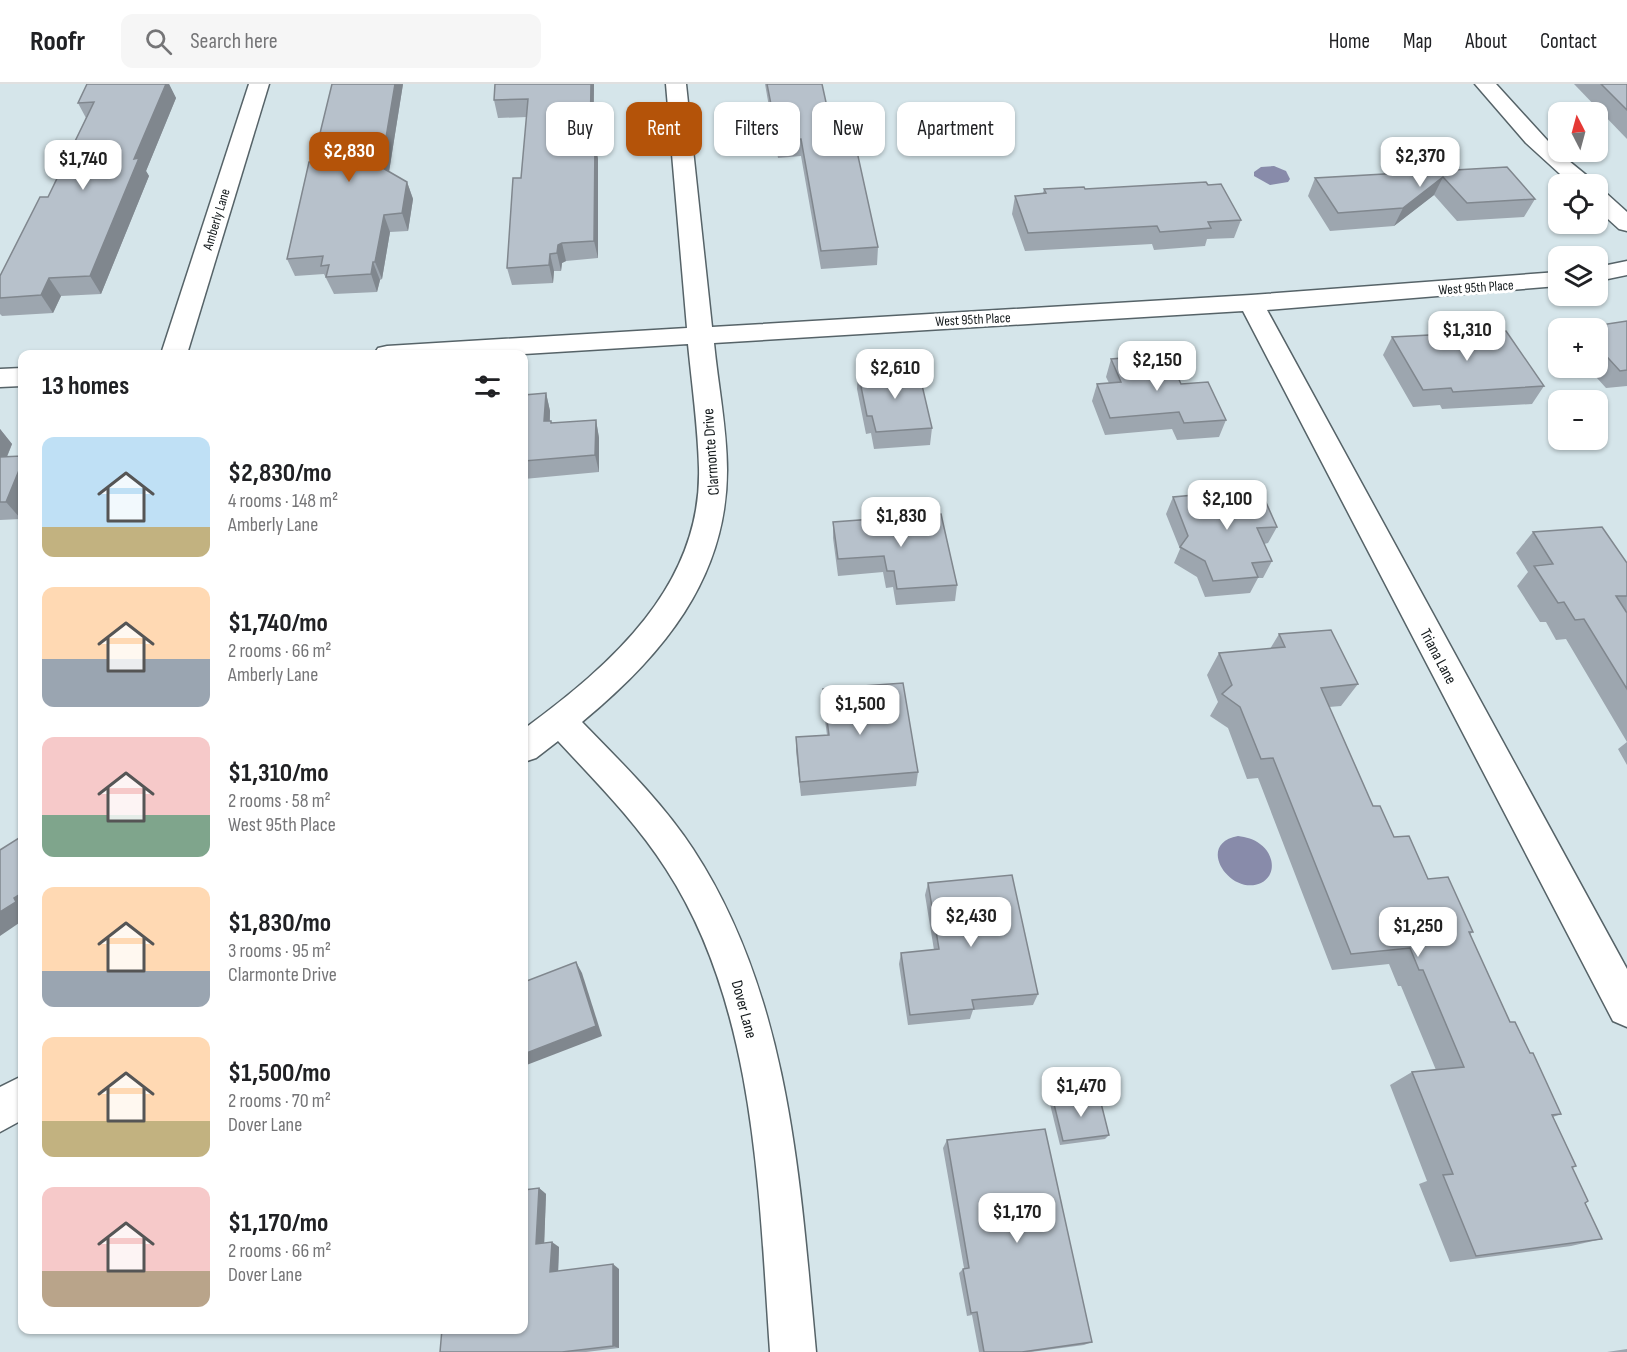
<!DOCTYPE html>
<html lang="en">
<head>
<meta charset="utf-8">
<style>
  body { margin:0; font-family:"Sofia Sans Condensed",sans-serif; background:#f6f6f6; color:#202124; height:100vh; display:flex; flex-direction:column; font-size:22px; white-space:nowrap }
  * { box-sizing:border-box; margin:0 }
  p { font-size:20px; color:#757577 }
  .icon { flex:none; width:33px; height:33px; fill:none; stroke:currentColor; stroke-width:2; stroke-linecap:round; stroke-linejoin:round }
  .map { position:relative; flex:1; overflow:hidden }
  .sheet { position:absolute; left:18px; top:266px; width:510px; height:984px; display:flex; flex-direction:column; background:#fff; border-radius:12px; box-shadow:0 2px 4px #0004 }
  .sheet>* { flex:none }
  .top-card { position:absolute; left:546px; top:18px; width:570px; height:54px; display:flex; gap:12px }
  .needle { width:39px; rotate:354deg }
  .controls { position:absolute; left:1548px; top:18px; display:grid; gap:12px }
  .controls a { display:grid; place-items:center; width:60px; height:60px; border-radius:12px; background:#fff; box-shadow:0 2px 4px #0004; font-size:30px }
  .price { position:absolute; translate:-50% -51px; padding:0 14px; border-radius:12px; background:#fff; color:#222; font-size:20px; line-height:39px; filter:drop-shadow(0 2px 3px #0008) }
  .price::after { content:''; position:absolute; left:50%; top:36px; width:18px; height:14px; margin-left:-9px; background:inherit; clip-path:polygon(0 0,100% 0,50% 100%) }
  .price.on { background:#b45309; color:#fff }
  ul { padding:0; list-style:none }
  li { display:flex; align-items:center; gap:18px; height:150px; padding:0 24px }
  li span { display:grid; place-items:center; flex:none; width:168px; height:120px; border-radius:12px; color:#555 }
  li>.icon { margin-inline-start:auto }
  span .icon { width:72px; height:72px; fill:#fffc; stroke-width:1 }
  li b { font-size:26px }
  h2 { display:flex; justify-content:space-between; align-items:center; height:72px; padding:0 24px; font-size:26px }
  .chip { padding:0 21px; border-radius:12px; background:#fff; box-shadow:0 2px 4px #0004; font-size:21px; line-height:54px }
  .chip.on { background:#b45309; color:#fff }
  header { display:flex; align-items:center; gap:36px; box-sizing:border-box; height:84px; padding:0 30px; background:#fff; border-bottom:2px solid #e0e0e0 }
  header strong { font-size:28px }
  nav { display:flex; gap:33px; margin-inline-start:auto; font-size:21px }
  .search { width:420px; height:54px; background:#f6f6f6; display:flex; align-items:center; gap:15px; box-sizing:border-box; padding:0 21px; border-radius:12px; color:#757577; font-size:22px }
  .map>svg:first-child { display:block }
  .water { fill:#888baa }
  .lines { fill:none; stroke-linecap:round; stroke-linejoin:round }
  .minor-casing { stroke:#566368; stroke-width:3 }
  .minor { fill:#fff; fill-rule:evenodd }
  .wall { fill:#9da6af }
  .shaded-wall { fill:#80878e }
  .building { fill:#b7c1cb; stroke:#80878e; stroke-width:1.5 }
  .labels { text-anchor:middle; stroke-width:6; stroke-linejoin:round; paint-order:stroke }
  .far-street-label { font-size:14px; fill:#12181a; stroke:#fff }
  .street-label { font-size:16px; fill:#12181a; stroke:#fff }
</style>
</head>
<body>
<header>
<strong>Roofr</strong>
<div class="search"><svg class="icon" aria-label="search" viewBox="0 0 24 24"><circle cx="10" cy="10" r="6"/><path d="M15 15l6 6"/></svg>Search here</div>
<nav><a>Home</a><a>Map</a><a>About</a><a>Contact</a></nav>
</header>
<div class="map">
<svg width="1627" height="1268" viewBox="0 0 1627 1268">
  <rect width="100%" height="100%" fill="#d5e5ea"/>
  <g class="water">
    <path d="M 1274,82 L 1286,87 L 1290,95 L 1288,98 L 1270,101 L 1254,92 L 1254,88 L 1261,83 Z"/>
    <path d="M 1238,752 C 1246,753 1254,755 1260,760 C 1273,769 1278,790 1261,799 C 1231,813 1194,760 1238,752 Z"/>
  </g>
  <g class="lines">
    <defs>
      <g id="minor">
        <path d="M 249,0 L 269,0 L 187,270 L 161,270 Z"/>
        <path d="M 666,0 L 686,0 L 712,243 L 1251,211 L 1558,188 L 1558,202 L 1267,226 L 1627,885 L 1627,943 L 1613,937 L 1243,227 L 714,259 C 718,301 727,344 727,386 C 727,495 662,572 582,638 C 621,678 662,718 693,765 C 790,913 800,1096 816,1268 L 770,1268 C 759,1109 756,923 666,785 C 636,738 596,698 558,657 L 536,674 L 524,678 L 524,645 C 611,581 702,502 699,384 C 698,343 692,301 688,260 L 524,270 L 374,270 L 378,264 L 387,262 L 687,244 Z"/>
        <path d="M 1475,0 L 1496,0 L 1558,68 L 1591,95 L 1594,100 L 1571,100 L 1526,59 Z"/>
        <path d="M 1598,107 L 1606,109 L 1627,128 L 1627,147 L 1619,145 L 1598,126 Z"/>
        <path d="M 1627,177 L 1627,191 L 1598,197 L 1598,183 Z"/>
        <path d="M 22,284 L 22,302 L 0,303 L 0,285 Z"/>
        <path d="M 22,992 L 22,1036 L 0,1048 L 0,1003 Z"/>
      </g>
    </defs>
    <use href="#minor" class="minor-casing"/>
    <use href="#minor" class="minor"/>
  </g>
  <g class="wall">
    <path d="M 87,0 L 169,0 L 176,14 L 146,87 L 149,92 L 101,210 L 61,212 L 53,229 L 2,232 L 0,230 L 0,192 L 48,113 L 86,34 L 78,19 Z"/>
    <path d="M 403,0 L 389,88 L 407,98 L 413,115 L 408,147 L 390,148 L 382,195 L 380,196 L 377,208 L 334,210 L 324,190 L 295,192 L 287,175 L 313,78 Z"/>
    <path d="M 594,0 L 593,57 L 598,75 L 598,174 L 566,177 L 562,179 L 561,187 L 554,187 L 553,199 L 512,201 L 507,184 L 521,94 L 527,33 L 498,34 L 494,16 Z"/>
    <path d="M 765,0 L 767,0 L 829,32 L 878,163 L 877,181 L 821,185 L 801,72 L 778,74 Z"/>
    <path d="M 1574,0 L 1627,0 L 1627,55 Z"/>
    <path d="M 1507,83 L 1535,115 L 1524,133 L 1457,137 L 1434,111 L 1394,142 L 1330,147 L 1308,112 L 1315,94 Z"/>
    <path d="M 1208,101 L 1241,136 L 1234,154 L 1207,155 L 1205,162 L 1154,166 L 1152,160 L 1025,167 L 1012,130 L 1015,112 L 1043,109 L 1044,105 L 1085,105 Z"/>
    <path d="M 1627,237 L 1627,302 L 1606,304 L 1588,284 L 1598,284 L 1598,244 Z"/>
    <path d="M 1392,253 L 1544,302 L 1532,320 L 1442,325 L 1440,321 L 1413,323 L 1383,271 Z"/>
    <path d="M 1111,275 L 1165,283 L 1181,300 L 1226,336 L 1219,353 L 1177,356 L 1172,345 L 1105,351 L 1092,317 L 1097,300 L 1109,299 L 1106,293 Z"/>
    <path d="M 858,288 L 932,344 L 930,361 L 874,365 L 871,349 L 866,350 L 857,305 Z"/>
    <path d="M 546,309 L 550,327 L 550,337 L 551,339 L 596,336 L 599,354 L 599,388 L 524,395 L 524,311 Z"/>
    <path d="M 0,345 L 12,360 L 7,373 L 22,372 L 22,431 L 21,435 L 0,436 Z"/>
    <path d="M 1173,413 L 1277,443 L 1268,459 L 1264,460 L 1272,477 L 1263,494 L 1258,494 L 1250,509 L 1205,513 L 1197,493 L 1174,479 L 1180,465 L 1166,430 Z"/>
    <path d="M 833,438 L 957,501 L 955,517 L 896,521 L 893,503 L 886,504 L 883,488 L 838,492 L 833,454 Z"/>
    <path d="M 1533,448 L 1627,479 L 1627,681 L 1618,665 L 1627,658 L 1566,555 L 1556,556 L 1546,538 L 1540,538 L 1517,502 L 1528,488 L 1516,469 Z"/>
    <path d="M 1279,550 L 1358,600 L 1341,622 L 1329,623 L 1373,722 L 1394,753 L 1428,795 L 1473,848 L 1470,850 L 1510,938 L 1530,969 L 1561,1030 L 1553,1033 L 1576,1082 L 1572,1084 L 1585,1119 L 1602,1155 L 1571,1162 L 1450,1178 L 1419,1100 L 1427,1097 L 1390,1001 L 1412,988 L 1436,986 L 1401,902 L 1398,902 L 1389,880 L 1332,886 L 1258,694 L 1247,695 L 1228,644 L 1210,632 L 1218,618 L 1207,591 L 1219,569 L 1270,565 Z"/>
    <path d="M 823,605 L 918,688 L 916,702 L 801,712 L 796,667 L 796,653 L 827,651 L 823,621 Z"/>
    <path d="M 928,799 L 1038,910 L 1033,921 L 973,926 L 970,935 L 908,941 L 899,880 L 901,869 L 934,866 L 925,811 Z"/>
    <path d="M 1053,1016 L 1109,1051 L 1105,1055 L 1060,1061 L 1050,1020 Z"/>
    <path d="M 947,1056 L 1092,1258 L 1084,1261 L 1031,1268 L 979,1268 L 972,1231 L 967,1232 L 959,1189 L 964,1184 L 943,1064 Z"/>
    <path d="M 539,1104 L 546,1110 L 544,1159 L 559,1163 L 558,1187 L 619,1185 L 619,1264 L 586,1268 L 440,1268 Z"/>
    <path d="M 1627,1265 L 1627,1268 L 1607,1268 Z"/>
  </g>
  <g class="shaded-wall">
    <path d="M 166,0 L 169,0 L 176,14 L 146,87 L 149,92 L 101,210 L 90,192 L 134,75 Z"/>
    <path d="M 395,0 L 403,0 L 387,100 L 381,83 Z"/>
    <path d="M 591,0 L 594,0 L 593,75 L 590,57 Z"/>
    <path d="M 595,57 L 598,75 L 598,174 L 594,157 Z"/>
    <path d="M 1443,93 L 1434,111 L 1394,142 L 1403,124 Z"/>
    <path d="M 407,98 L 413,115 L 408,147 L 402,129 Z"/>
    <path d="M 384,131 L 390,148 L 382,195 L 375,178 Z"/>
    <path d="M 562,159 L 566,177 L 562,179 L 561,187 L 557,169 L 558,161 Z"/>
    <path d="M 550,170 L 554,187 L 553,199 L 549,181 Z"/>
    <path d="M 373,178 L 380,196 L 377,208 L 371,190 Z"/>
    <path d="M 49,194 L 61,212 L 53,229 L 41,211 Z"/>
    <path d="M 546,309 L 550,327 L 549,355 L 544,337 Z"/>
    <path d="M 596,336 L 599,354 L 599,388 L 595,371 Z"/>
    <path d="M 0,345 L 12,360 L 0,389 Z"/>
    <path d="M 22,379 L 22,431 L 21,435 L 6,418 Z"/>
    <path d="M 22,809 L 22,837 L 0,852 L 0,828 L 14,814 Z"/>
    <path d="M 576,878 L 582,889 L 602,952 L 524,982 L 524,970 Z"/>
    <path d="M 539,1104 L 546,1110 L 544,1165 L 536,1160 Z"/>
    <path d="M 552,1158 L 559,1163 L 558,1192 L 550,1188 Z"/>
    <path d="M 613,1180 L 619,1185 L 619,1264 L 613,1262 Z"/>
  </g>
  <g class="building">
    <path d="M 87,0 L 166,0 L 134,75 L 139,74 L 90,192 L 49,194 L 41,211 L 0,214 L 0,192 L 40,113 L 48,113 L 94,18 L 78,19 Z"/>
    <path d="M 332,0 L 395,0 L 381,83 L 407,98 L 402,129 L 384,131 L 375,178 L 373,178 L 371,190 L 326,193 L 329,181 L 321,182 L 323,172 L 287,175 L 309,78 L 313,78 Z"/>
    <path d="M 495,0 L 591,0 L 590,57 L 595,57 L 594,157 L 562,159 L 558,161 L 557,169 L 550,170 L 549,181 L 507,184 L 513,94 L 521,94 L 528,15 L 494,16 Z"/>
    <path d="M 767,0 L 822,0 L 829,32 L 849,31 L 878,163 L 821,167 L 801,55 L 778,56 Z"/>
    <path d="M 1601,0 L 1627,0 L 1627,26 Z"/>
    <path d="M 1507,83 L 1535,115 L 1467,119 L 1443,93 L 1403,124 L 1338,129 L 1315,94 Z"/>
    <path d="M 1206,98 L 1208,101 L 1221,100 L 1241,136 L 1208,138 L 1211,144 L 1160,148 L 1157,142 L 1028,149 L 1015,112 L 1046,109 L 1044,105 L 1084,103 L 1085,105 Z"/>
    <path d="M 1627,237 L 1627,286 L 1620,287 L 1598,263 L 1598,244 L 1581,244 Z"/>
    <path d="M 1506,247 L 1544,302 L 1453,308 L 1451,304 L 1423,306 L 1392,253 Z"/>
    <path d="M 1160,271 L 1165,283 L 1173,282 L 1181,300 L 1208,298 L 1226,336 L 1184,339 L 1179,328 L 1110,334 L 1097,300 L 1121,298 L 1111,275 Z"/>
    <path d="M 918,284 L 932,344 L 876,348 L 872,332 L 867,332 L 858,288 Z"/>
    <path d="M 546,309 L 544,337 L 551,337 L 551,339 L 596,336 L 595,371 L 524,377 L 524,311 Z"/>
    <path d="M 22,372 L 22,379 L 6,418 L 0,418 L 0,373 Z"/>
    <path d="M 1260,405 L 1277,443 L 1257,444 L 1272,477 L 1252,479 L 1258,493 L 1213,497 L 1205,477 L 1180,463 L 1188,452 L 1173,413 Z"/>
    <path d="M 941,430 L 957,501 L 897,505 L 894,487 L 887,487 L 884,472 L 838,475 L 833,438 Z"/>
    <path d="M 1602,443 L 1627,479 L 1627,512 L 1616,512 L 1627,529 L 1627,605 L 1584,535 L 1575,536 L 1564,518 L 1558,519 L 1534,482 L 1553,480 L 1533,448 Z"/>
    <path d="M 1331,546 L 1358,600 L 1321,604 L 1373,722 L 1380,722 L 1394,753 L 1409,752 L 1428,795 L 1448,793 L 1473,848 L 1469,848 L 1510,938 L 1515,938 L 1530,969 L 1533,969 L 1561,1030 L 1552,1031 L 1576,1082 L 1572,1083 L 1588,1117 L 1585,1119 L 1602,1155 L 1476,1172 L 1443,1091 L 1453,1090 L 1412,988 L 1464,983 L 1423,886 L 1419,886 L 1410,864 L 1351,870 L 1273,674 L 1261,675 L 1240,623 L 1222,610 L 1232,601 L 1219,569 L 1285,563 L 1279,550 Z"/>
    <path d="M 903,599 L 918,688 L 800,698 L 796,653 L 829,651 L 823,605 Z"/>
    <path d="M 22,752 L 22,809 L 14,814 L 16,818 L 0,828 L 0,766 Z"/>
    <path d="M 1012,791 L 1038,910 L 972,916 L 974,925 L 910,931 L 901,869 L 939,865 L 928,799 Z"/>
    <path d="M 576,878 L 596,942 L 524,970 L 524,898 Z"/>
    <path d="M 1099,1011 L 1109,1051 L 1063,1057 L 1053,1016 Z"/>
    <path d="M 1045,1045 L 1092,1258 L 1022,1268 L 984,1268 L 977,1228 L 971,1229 L 963,1185 L 969,1184 L 947,1056 Z"/>
    <path d="M 539,1104 L 536,1160 L 552,1158 L 550,1188 L 613,1180 L 613,1262 L 562,1268 L 440,1268 L 442,1245 L 524,1245 L 524,1106 Z"/>
  </g>
  <g class="labels">
    <g class="far-street-label">
      <text transform="translate(216 135) rotate(-73)" y="5">Amberly Lane</text>
      <text transform="translate(1476 203) rotate(-4)" y="5">West 95th Place</text>
      <text transform="translate(973 235) rotate(-3)" y="5">West 95th Place</text>
    </g>
    <g class="street-label">
      <text transform="translate(710 368) rotate(-94)" y="6">Clarmonte Drive</text>
      <text transform="translate(1439 572) rotate(62)" y="6">Triana Lane</text>
      <text transform="translate(745 925) rotate(75)" y="6">Dover Lane</text>
    </g>
  </g>
</svg>
<div class="controls">
<a><svg class="needle" viewBox="-14 -14 28 28"><path d="M0-13l5 13h-10z" fill="#e53935"/><path d="M0 13l5-13h-10z" fill="#757577"/></svg></a>
<a><svg class="icon" aria-label="locate" viewBox="0 0 24 24"><circle cx="12" cy="12" r="6"/><path d="M12 2v4M12 18v4M2 12h4M18 12h4"/></svg></a>
<a><svg class="icon" aria-label="layers" viewBox="0 0 24 24"><path d="M12 4l9 5-9 5-9-5zM3 14l9 5 9-5"/></svg></a>
<a>+</a>
<a>−</a>
</div>
<b class="price on" style="left:349px;top:99px">$2,830</b>
<b class="price" style="left:1420px;top:104px">$2,370</b>
<b class="price" style="left:83px;top:107px">$1,740</b>
<b class="price" style="left:1467px;top:278px">$1,310</b>
<b class="price" style="left:1157px;top:308px">$2,150</b>
<b class="price" style="left:895px;top:316px">$2,610</b>
<b class="price" style="left:1227px;top:447px">$2,100</b>
<b class="price" style="left:901px;top:464px">$1,830</b>
<b class="price" style="left:860px;top:652px">$1,500</b>
<b class="price" style="left:971px;top:864px">$2,430</b>
<b class="price" style="left:1418px;top:874px">$1,250</b>
<b class="price" style="left:1081px;top:1034px">$1,470</b>
<b class="price" style="left:1017px;top:1160px">$1,170</b>
<div class="top-card">
<a class="chip">Buy</a>
<a class="chip on">Rent</a>
<a class="chip">Filters</a>
<a class="chip">New</a>
<a class="chip">Apartment</a>
</div>
<section class="sheet">
<h2>13 homes<svg class="icon" aria-label="filters" viewBox="0 0 24 24"><path d="M4 7h16M4 17h16"/><circle cx="9" cy="7" r="2"/><circle cx="15" cy="17" r="2"/></svg></h2>
<ul>
<li><span style="background:linear-gradient(#bfe0f5 75%,#c2b280 0)"><svg class="icon" aria-label="home" viewBox="0 0 24 24"><path d="M3 11l9-7 9 7M6 9v11h12V9"/></svg></span><div><b>$2,830/mo</b><p>4 rooms · 148 m²</p><p>Amberly Lane</p></div></li>
<li><span style="background:linear-gradient(#ffd9b3 60%,#9aa5b1 0)"><svg class="icon" aria-label="home" viewBox="0 0 24 24"><path d="M3 11l9-7 9 7M6 9v11h12V9"/></svg></span><div><b>$1,740/mo</b><p>2 rooms · 66 m²</p><p>Amberly Lane</p></div></li>
<li><span style="background:linear-gradient(#f6c9c9 65%,#7fa58c 0)"><svg class="icon" aria-label="home" viewBox="0 0 24 24"><path d="M3 11l9-7 9 7M6 9v11h12V9"/></svg></span><div><b>$1,310/mo</b><p>2 rooms · 58 m²</p><p>West 95th Place</p></div></li>
<li><span style="background:linear-gradient(#ffd9b3 70%,#9aa5b1 0)"><svg class="icon" aria-label="home" viewBox="0 0 24 24"><path d="M3 11l9-7 9 7M6 9v11h12V9"/></svg></span><div><b>$1,830/mo</b><p>3 rooms · 95 m²</p><p>Clarmonte Drive</p></div></li>
<li><span style="background:linear-gradient(#ffd9b3 70%,#c2b280 0)"><svg class="icon" aria-label="home" viewBox="0 0 24 24"><path d="M3 11l9-7 9 7M6 9v11h12V9"/></svg></span><div><b>$1,500/mo</b><p>2 rooms · 70 m²</p><p>Dover Lane</p></div></li>
<li><span style="background:linear-gradient(#f6c9c9 70%,#b9a48a 0)"><svg class="icon" aria-label="home" viewBox="0 0 24 24"><path d="M3 11l9-7 9 7M6 9v11h12V9"/></svg></span><div><b>$1,170/mo</b><p>2 rooms · 66 m²</p><p>Dover Lane</p></div></li>
</ul>
</section>
</div>
</body>
</html>
